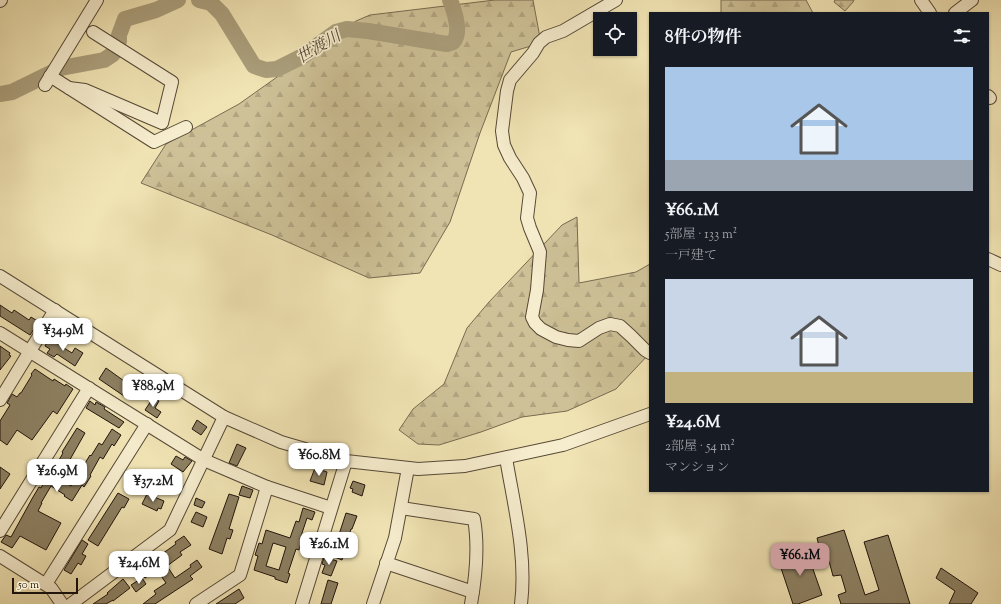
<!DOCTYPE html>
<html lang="ja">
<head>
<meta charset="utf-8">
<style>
  body { margin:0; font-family:"Sorts Mill Goudy","Noto Serif JP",serif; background:#242831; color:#f1f3f6; height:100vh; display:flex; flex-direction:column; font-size:15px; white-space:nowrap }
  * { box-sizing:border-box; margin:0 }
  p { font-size:13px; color:#9ea1a6 }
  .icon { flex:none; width:22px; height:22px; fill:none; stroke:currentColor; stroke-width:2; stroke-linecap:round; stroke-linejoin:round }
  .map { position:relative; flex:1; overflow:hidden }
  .panel { position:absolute; left:649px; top:12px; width:340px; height:480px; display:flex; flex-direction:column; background:#171b24; border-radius:0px; box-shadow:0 1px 3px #0004 }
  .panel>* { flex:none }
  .fabs { position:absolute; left:593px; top:12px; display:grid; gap:8px }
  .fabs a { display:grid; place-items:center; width:44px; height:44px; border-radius:0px; background:#171b24; box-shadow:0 1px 3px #0004; font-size:20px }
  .scale { position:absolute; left:12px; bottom:10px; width:66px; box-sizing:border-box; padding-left:4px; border:2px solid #21150c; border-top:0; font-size:11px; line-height:14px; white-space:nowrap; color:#21150c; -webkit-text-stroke:3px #f6edce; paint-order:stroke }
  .price { position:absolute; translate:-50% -34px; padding:0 9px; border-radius:8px; background:#fff; color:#222; font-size:13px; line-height:26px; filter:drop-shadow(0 1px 2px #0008) }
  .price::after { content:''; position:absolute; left:50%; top:24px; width:12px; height:9px; margin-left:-6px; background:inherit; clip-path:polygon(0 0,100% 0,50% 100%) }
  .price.active { background:#c59692; color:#111 }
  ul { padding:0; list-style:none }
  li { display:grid; align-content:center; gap:8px; height:212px; padding:0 16px }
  li span { display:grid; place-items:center; height:124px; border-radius:0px; color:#555 }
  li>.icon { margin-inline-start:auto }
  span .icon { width:72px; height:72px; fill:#fffc; stroke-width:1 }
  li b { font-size:17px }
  h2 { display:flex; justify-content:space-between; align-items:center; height:48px; padding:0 16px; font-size:17px }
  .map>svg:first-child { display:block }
  .forest { fill:url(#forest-firs); stroke:#786b52 }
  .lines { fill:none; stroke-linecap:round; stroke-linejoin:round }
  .river { stroke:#aa9e7b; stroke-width:16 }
  .building { fill:#8d8163; stroke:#21150c; fill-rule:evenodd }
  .minor-casing { stroke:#554936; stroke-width:14 }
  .minor { stroke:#f6edce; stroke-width:12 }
  .labels { text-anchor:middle; stroke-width:3.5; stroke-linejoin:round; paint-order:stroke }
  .water-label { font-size:16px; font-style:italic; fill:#584c38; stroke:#f6edce }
</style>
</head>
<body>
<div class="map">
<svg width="1001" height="604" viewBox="0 0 1001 604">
  <defs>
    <pattern id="forest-firs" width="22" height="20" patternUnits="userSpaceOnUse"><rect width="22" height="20" fill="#cec197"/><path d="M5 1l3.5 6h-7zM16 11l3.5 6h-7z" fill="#b1a581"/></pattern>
  </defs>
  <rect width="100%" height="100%" fill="#f1e4b4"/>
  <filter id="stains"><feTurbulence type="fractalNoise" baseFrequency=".005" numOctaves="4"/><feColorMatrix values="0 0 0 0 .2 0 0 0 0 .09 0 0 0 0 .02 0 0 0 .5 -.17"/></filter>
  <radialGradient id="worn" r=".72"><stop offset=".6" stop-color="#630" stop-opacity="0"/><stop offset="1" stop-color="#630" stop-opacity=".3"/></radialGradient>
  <g class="forest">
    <path d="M 495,0 L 533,0 L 541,43 L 511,52 L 480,133 L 450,222 L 420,273 L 369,278 L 272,235 L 141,183 L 166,144 L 239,104 L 356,21 L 370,15 Z"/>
    <path d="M 721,0 L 806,0 L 813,13 L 721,13 Z"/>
    <path d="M 835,0 L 854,0 L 853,2 L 845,11 L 834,2 Z"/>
    <path d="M 577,217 L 579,283 L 636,272 L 650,264 L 650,353 L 616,389 L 567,411 L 522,417 L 481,432 L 439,445 L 418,444 L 399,430 L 413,409 L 444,384 L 467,328 L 489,302 L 562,225 Z"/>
  </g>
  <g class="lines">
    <g class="river">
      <path d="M 199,0 L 211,3 L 222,14 L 254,66 L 266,70 L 277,69 L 303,56 L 336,32 L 347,29 L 368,31 L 447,44 C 449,43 451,43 453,42 C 462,33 454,10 450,0"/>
      <path d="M 0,94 L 12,92 L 61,68 L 104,60 L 113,54 L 119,41 L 119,35 L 125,19 L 156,10 L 178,0"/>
    </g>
  </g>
  <g class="building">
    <path d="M 0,305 L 12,313 L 14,310 L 29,320 L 31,317 L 39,322 L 30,335 L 0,316 Z"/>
    <path d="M 50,337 L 57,342 L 56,343 L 72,353 L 75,348 L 83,353 L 75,366 L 57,354 L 54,357 L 47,353 L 50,349 L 45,346 Z"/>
    <path d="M 0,346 L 10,353 L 9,355 L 11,356 L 0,370 Z"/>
    <path d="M 106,368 L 131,386 L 124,396 L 99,379 Z"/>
    <path d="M 35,369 L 53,381 L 54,379 L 65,386 L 66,384 L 73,389 L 57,414 L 53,411 L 32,440 L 17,430 L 7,445 L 0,440 L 0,421 L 10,405 L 7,403 L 12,394 L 17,397 L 20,393 L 21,393 L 32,375 L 31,374 Z"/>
    <path d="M 153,398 L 159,401 L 155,408 L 161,412 L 157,418 L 145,410 Z"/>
    <path d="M 90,401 L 95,405 L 96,402 L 105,407 L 104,409 L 124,422 L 119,428 L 86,408 Z"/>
    <path d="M 197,420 L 207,427 L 201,435 L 192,429 Z"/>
    <path d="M 77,428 L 85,433 L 59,479 L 71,486 L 90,455 L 91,456 L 99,443 L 102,445 L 112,429 L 121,435 L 114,446 L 112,444 L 103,459 L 100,457 L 90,475 L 91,476 L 84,487 L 82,485 L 72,501 L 64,496 L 65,495 L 51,486 L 41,503 L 42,503 L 38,511 L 61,523 L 46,550 L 20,536 L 12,548 L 1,542 L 6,535 L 11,537 L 33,497 L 39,487 L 41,488 L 49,473 L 51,474 L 63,453 L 62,452 Z"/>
    <path d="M 237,444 L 246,448 L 237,466 L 229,463 Z"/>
    <path d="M 176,456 L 183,460 L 185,457 L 192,461 L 183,472 L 171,464 Z"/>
    <path d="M 0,467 L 10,474 L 0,489 Z"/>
    <path d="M 315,468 L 327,472 L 324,485 L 310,481 Z"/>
    <path d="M 353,481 L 365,485 L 362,496 L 352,492 L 353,489 L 350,488 Z"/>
    <path d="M 242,486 L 253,490 L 250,498 L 239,495 Z"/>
    <path d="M 118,493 L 129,499 L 124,508 L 122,507 L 98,546 L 88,540 Z"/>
    <path d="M 147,494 L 164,501 L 161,509 L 158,508 L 157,511 L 142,504 Z"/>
    <path d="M 229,494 L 239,497 L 229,529 L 233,530 L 230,539 L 227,538 L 222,554 L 209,549 Z"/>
    <path d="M 196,498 L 205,502 L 202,508 L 194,505 Z"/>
    <path d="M 303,508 L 315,512 L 312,520 L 307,518 L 300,539 L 302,539 L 299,550 L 296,549 L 288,573 L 290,574 L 287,583 L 275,579 L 275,577 L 254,570 L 258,556 L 255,555 L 259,543 L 262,544 L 266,530 L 290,538 L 296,521 L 299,522 ZM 273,543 L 286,547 L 279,570 L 266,566 Z"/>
    <path d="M 196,512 L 207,517 L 203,527 L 191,522 Z"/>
    <path d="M 346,513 L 357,516 L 352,529 L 351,529 L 342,560 L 332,556 Z"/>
    <path d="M 844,530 L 865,595 L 879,590 L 864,542 L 888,535 L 910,604 L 841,604 L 838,595 L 846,592 L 841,575 L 833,576 L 828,557 L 822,558 L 817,538 Z"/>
    <path d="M 184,536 L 191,545 L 180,552 L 182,555 L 167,566 L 175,578 L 191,567 L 190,565 L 197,560 L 202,567 L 190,576 L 193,579 L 155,604 L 143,604 L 156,594 L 154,591 L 166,583 L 157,570 L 145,578 L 139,570 L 176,544 L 175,542 Z"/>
    <path d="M 82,540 L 88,544 L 82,554 L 86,556 L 81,565 L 78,563 L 71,574 L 64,570 Z"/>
    <path d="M 806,549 L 822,595 L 798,604 L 793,604 L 778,559 Z"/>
    <path d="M 324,557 L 337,561 L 331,576 L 322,573 L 325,565 L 322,564 Z"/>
    <path d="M 941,568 L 978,593 L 971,604 L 949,604 L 955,591 L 936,578 Z"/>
    <path d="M 142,578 L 146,584 L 136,592 L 131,585 Z"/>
    <path d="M 123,579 L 130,588 L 113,601 L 113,600 L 106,604 L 93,604 L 108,594 L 107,593 Z"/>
    <path d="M 328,580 L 338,583 L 331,604 L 321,604 Z"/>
    <path d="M 239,589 L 244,598 L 235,604 L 216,604 Z"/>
  </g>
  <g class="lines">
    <defs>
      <g id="minor">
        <path d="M 616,0 L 563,31 L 546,37 L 539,43 L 533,53 L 510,80 L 507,91 L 502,131 L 504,145 L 510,158 L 523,178 L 530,193 L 527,218 L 530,228 L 540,252 L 537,290 L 532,317 L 535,323 L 541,329 L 556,337 L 568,340 L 579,341 L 599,328 L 610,324 L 620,326 L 631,336 L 645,350 L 650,353"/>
        <path d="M 921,0 L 930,13"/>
        <path d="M 0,1 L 1,0"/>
        <path d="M 955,13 L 972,0"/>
        <path d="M 50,76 L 154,142 L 186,127"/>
        <path d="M 45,85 L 97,0"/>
        <path d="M 69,88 L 85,90 L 162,123 L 172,82 L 93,32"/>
        <path d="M 988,96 L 990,98"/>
        <path d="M 988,259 L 1001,265"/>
        <path d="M 0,276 L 224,417 L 281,442 L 346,461 L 418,469 L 465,466 L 563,445 L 650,414"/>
        <path d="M 0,333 L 204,460 L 267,487 L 331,508"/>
        <path d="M 0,400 L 55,310"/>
        <path d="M 506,458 C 514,506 527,555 521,604"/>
        <path d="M 401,508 L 474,519 C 479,547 476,576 471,604"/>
        <path d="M 0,531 L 89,388"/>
        <path d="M 0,556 L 51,588 L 62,604"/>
        <path d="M 386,563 L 473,592"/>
        <path d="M 46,584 L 147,424"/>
        <path d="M 71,604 L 170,530 L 224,417"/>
        <path d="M 196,604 L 240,575 L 267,487"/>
        <path d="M 302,604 L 346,461"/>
        <path d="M 373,604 L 395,538 L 408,468"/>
      </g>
    </defs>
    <use href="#minor" class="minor-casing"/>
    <use href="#minor" class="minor"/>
  </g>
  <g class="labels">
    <g class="water-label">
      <text transform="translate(318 46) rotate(-31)" y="6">世渡川</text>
    </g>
  </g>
  <rect width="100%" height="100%" filter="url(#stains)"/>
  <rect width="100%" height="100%" fill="url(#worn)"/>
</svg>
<div class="fabs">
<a><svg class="icon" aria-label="locate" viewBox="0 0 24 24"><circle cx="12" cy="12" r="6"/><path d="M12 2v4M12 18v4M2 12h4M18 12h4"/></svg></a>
</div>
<div class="scale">50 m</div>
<b class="price" style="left:63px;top:352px">¥34.9M</b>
<b class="price" style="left:153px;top:408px">¥88.9M</b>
<b class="price" style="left:319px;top:477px">¥60.8M</b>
<b class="price" style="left:57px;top:493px">¥26.9M</b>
<b class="price" style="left:153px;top:503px">¥37.2M</b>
<b class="price" style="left:329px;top:566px">¥26.1M</b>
<b class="price active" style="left:800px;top:577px">¥66.1M</b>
<b class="price" style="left:139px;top:585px">¥24.6M</b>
<section class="panel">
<h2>8件の物件<svg class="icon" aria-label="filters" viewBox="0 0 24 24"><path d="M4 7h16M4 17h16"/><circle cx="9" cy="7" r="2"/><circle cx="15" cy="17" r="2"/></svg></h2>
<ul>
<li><span style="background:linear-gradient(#a9c7e8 75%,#9aa5b1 0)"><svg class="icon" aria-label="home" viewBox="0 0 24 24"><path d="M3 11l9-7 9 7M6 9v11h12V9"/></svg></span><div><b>¥66.1M</b><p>5部屋 · 133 m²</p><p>一戸建て</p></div></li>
<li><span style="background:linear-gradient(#c9d6e8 75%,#c2b280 0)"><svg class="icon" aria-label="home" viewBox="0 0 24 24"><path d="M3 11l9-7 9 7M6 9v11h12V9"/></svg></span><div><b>¥24.6M</b><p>2部屋 · 54 m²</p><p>マンション</p></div></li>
</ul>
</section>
</div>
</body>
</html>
